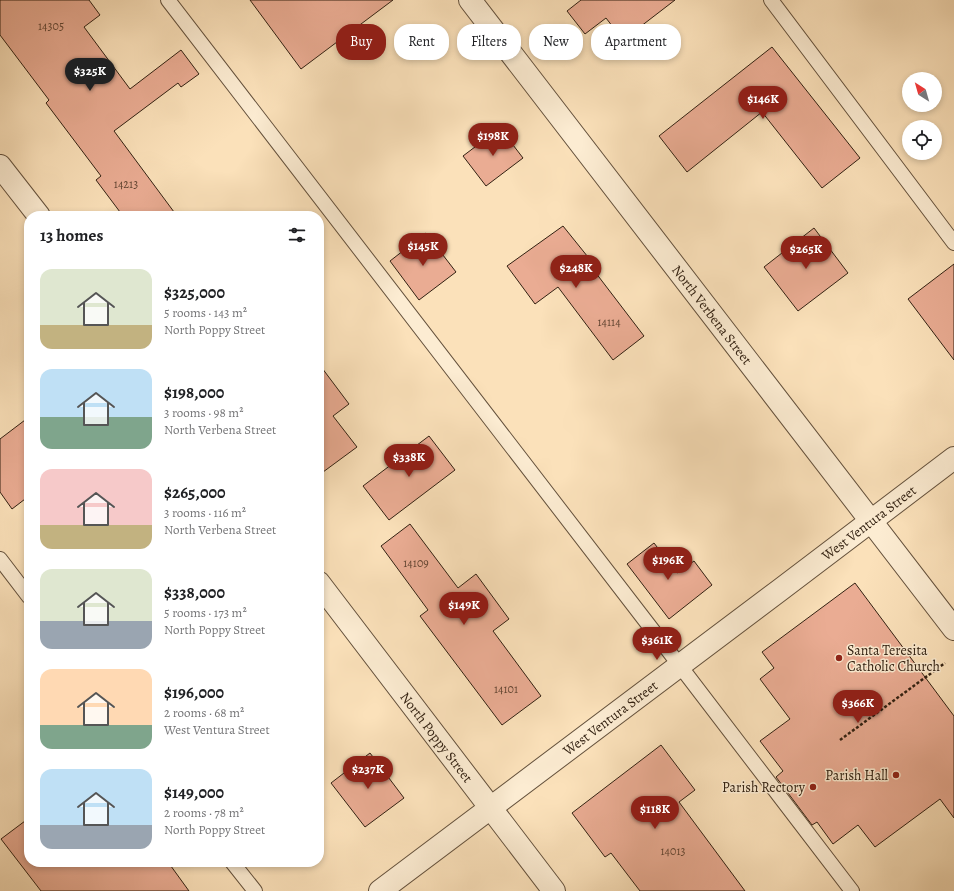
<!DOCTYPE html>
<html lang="en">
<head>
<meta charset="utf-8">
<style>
  body { margin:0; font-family:Alegreya,serif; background:#f2f2f2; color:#202124; height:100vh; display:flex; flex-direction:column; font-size:15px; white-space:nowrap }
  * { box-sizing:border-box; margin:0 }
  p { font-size:13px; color:#757577 }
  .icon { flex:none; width:22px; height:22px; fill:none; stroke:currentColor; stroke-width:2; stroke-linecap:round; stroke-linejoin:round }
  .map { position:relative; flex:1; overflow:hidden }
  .panel { position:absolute; left:24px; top:211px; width:300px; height:656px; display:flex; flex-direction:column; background:#fff; border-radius:16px; box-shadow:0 2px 6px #0003 }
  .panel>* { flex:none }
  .top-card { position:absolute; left:336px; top:24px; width:380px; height:36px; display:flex; gap:8px }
  .needle { width:26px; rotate:323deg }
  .fabs { position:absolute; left:902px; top:72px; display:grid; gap:8px }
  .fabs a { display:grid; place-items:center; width:40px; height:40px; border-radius:50%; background:#fff; box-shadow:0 2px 6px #0003; font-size:20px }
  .price { position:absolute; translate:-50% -34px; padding:0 9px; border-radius:14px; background:#8f2418; color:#fff; font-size:13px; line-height:26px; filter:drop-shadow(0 1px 2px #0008) }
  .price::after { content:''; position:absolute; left:50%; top:24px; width:12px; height:9px; margin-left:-6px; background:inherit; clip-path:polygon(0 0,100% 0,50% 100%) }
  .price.active { background:#222; color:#fff }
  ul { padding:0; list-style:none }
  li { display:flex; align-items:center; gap:12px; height:100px; padding:0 16px }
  li span { display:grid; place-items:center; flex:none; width:112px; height:80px; border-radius:12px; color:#555 }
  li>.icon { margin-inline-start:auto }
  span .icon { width:48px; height:48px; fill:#fffc; stroke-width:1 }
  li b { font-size:17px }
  h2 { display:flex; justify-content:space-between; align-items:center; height:48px; padding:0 16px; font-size:17px }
  .chip { padding:0 14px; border-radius:16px; background:#fff; box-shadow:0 2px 6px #0003; font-size:14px; line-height:36px }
  .chip.active { background:#8f2418; color:#fff }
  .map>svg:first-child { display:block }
  .building { fill:#eaac93; stroke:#322112 }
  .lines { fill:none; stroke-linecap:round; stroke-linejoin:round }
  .lane-casing { stroke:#64513c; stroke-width:16 }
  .street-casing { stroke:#64513c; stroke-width:24 }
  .path { stroke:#322112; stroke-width:2.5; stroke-dasharray:3 2; stroke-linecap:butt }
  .lane { stroke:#fcecd2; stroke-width:14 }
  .street { stroke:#fcecd2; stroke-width:22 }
  .poi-dot { fill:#8f2418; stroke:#fcecd2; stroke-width:1.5 }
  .labels { text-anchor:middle; stroke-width:3; stroke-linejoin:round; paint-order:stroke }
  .number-label { font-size:12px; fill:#604432 }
  .street-label { font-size:14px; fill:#322112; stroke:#fcecd2 }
  .poi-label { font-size:14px; fill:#322112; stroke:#fcecd2; text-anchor:end }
</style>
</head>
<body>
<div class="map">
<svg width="954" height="891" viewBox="0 0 954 891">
  <rect width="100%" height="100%" fill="#fbe1ba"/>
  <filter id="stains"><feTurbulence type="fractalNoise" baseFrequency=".005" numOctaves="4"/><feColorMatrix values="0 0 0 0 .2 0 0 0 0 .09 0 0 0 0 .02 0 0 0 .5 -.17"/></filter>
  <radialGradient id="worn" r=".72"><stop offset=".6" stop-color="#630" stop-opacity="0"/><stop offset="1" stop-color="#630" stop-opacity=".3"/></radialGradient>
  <g class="building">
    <path d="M 0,0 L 89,0 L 100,15 L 84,27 L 130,89 L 181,50 L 199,74 L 181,87 L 178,83 L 114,131 L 177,216 L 123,216 L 96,180 L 101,176 L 46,103 L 49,100 L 0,35 Z"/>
    <path d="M 250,0 L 393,0 L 301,69 Z"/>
    <path d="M 581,0 L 675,0 L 623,40 L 606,18 L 585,34 L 567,11 Z"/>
    <path d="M 772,47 L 860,158 L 822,188 L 762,112 L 687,172 L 659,136 Z"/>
    <path d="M 500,128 L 523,158 L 486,186 L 463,156 Z"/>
    <path d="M 563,226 L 592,262 L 589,264 L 644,336 L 613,360 L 558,287 L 535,304 L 507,266 Z"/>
    <path d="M 814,228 L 848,273 L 798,311 L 764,267 Z"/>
    <path d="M 426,233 L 456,272 L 419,300 L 390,261 Z"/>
    <path d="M 954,264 L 954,360 L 908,299 Z"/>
    <path d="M 319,364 L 349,404 L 333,416 L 357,447 L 319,475 Z"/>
    <path d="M 29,417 L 29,496 L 12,509 L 0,492 L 0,439 Z"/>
    <path d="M 429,436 L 455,470 L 389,520 L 363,486 Z"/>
    <path d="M 410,524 L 458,588 L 476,574 L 509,619 L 493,631 L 541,696 L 502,725 L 420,616 L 428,610 L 381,546 Z"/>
    <path d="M 654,543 L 677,573 L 694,561 L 712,585 L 669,619 L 627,564 Z"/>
    <path d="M 855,583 L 954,716 L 954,818 L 940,799 L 875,847 L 858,825 L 833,844 L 817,822 L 812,825 L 776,777 L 783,771 L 760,741 L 790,719 L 760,679 L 774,668 L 762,652 Z"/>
    <path d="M 661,745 L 695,790 L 679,802 L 745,891 L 640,891 L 611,853 L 605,857 L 572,813 Z"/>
    <path d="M 370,753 L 404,798 L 365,827 L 331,783 Z"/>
    <path d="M 29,818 L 29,862 L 168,862 L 189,891 L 41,891 L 1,839 Z"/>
  </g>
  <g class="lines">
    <defs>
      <g id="lane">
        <path d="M 168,0 L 661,641 L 852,891"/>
        <path d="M 771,0 L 954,243"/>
        <path d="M 0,559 L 29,597"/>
        <path d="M 232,862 L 255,891"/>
      </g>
      <g id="street">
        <path id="s1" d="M 470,0 L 954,629"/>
        <path d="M 0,166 L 39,216"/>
        <path id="s2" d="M 319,583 L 554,891"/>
        <path id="s3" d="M 380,891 L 780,590 L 954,458"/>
      </g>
    </defs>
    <use href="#lane" class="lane-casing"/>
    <use href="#street" class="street-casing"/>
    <path class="path" d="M 840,740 L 945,663"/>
    <use href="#lane" class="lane"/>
    <use href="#street" class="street"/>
  </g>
  <g class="poi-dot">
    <circle cx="839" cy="658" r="4"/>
    <circle cx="896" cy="775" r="4"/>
    <circle cx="813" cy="787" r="4"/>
  </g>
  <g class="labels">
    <g class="number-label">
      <text x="51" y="30">14305</text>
      <text x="126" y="188">14213</text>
      <text x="609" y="326">14114</text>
      <text x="416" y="567">14109</text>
      <text x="506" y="693">14101</text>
      <text x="673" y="855">14013</text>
    </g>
    <g class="street-label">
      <text dy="5" stroke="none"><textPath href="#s1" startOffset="397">North Verbena Street</textPath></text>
      <text dy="5" stroke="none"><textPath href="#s3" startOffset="612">West Ventura Street</textPath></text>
      <text dy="5" stroke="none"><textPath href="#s3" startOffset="288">West Ventura Street</textPath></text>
      <text dy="5" stroke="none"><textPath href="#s2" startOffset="194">North Poppy Street</textPath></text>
    </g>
    <g class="poi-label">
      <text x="847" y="655" text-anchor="start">Santa Teresita<tspan x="847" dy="16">Catholic Church</tspan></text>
      <text x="888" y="780">Parish Hall</text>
      <text x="805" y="792">Parish Rectory</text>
    </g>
  </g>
  <rect width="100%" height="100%" filter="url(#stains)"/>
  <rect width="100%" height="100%" fill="url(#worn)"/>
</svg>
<div class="fabs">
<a><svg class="needle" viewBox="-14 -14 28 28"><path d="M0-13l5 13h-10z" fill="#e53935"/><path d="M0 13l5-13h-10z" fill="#757577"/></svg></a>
<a><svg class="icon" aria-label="locate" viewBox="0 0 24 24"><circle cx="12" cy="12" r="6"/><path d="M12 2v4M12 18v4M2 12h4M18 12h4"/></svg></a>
</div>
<b class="price active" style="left:90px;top:92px">$325K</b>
<b class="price" style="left:763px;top:120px">$146K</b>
<b class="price" style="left:493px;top:157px">$198K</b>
<b class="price" style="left:423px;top:267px">$145K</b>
<b class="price" style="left:806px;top:270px">$265K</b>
<b class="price" style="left:576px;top:289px">$248K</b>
<b class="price" style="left:409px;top:478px">$338K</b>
<b class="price" style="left:668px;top:581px">$196K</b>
<b class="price" style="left:464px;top:626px">$149K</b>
<b class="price" style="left:657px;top:661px">$361K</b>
<b class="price" style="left:858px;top:724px">$366K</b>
<b class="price" style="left:368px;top:790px">$237K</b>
<b class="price" style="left:655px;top:830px">$118K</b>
<div class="top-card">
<a class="chip active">Buy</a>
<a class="chip">Rent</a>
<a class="chip">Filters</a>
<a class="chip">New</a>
<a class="chip">Apartment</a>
</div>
<section class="panel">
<h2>13 homes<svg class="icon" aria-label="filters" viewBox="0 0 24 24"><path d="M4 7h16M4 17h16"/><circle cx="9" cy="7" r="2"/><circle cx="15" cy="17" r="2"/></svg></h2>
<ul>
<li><span style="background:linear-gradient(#dfe7d0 70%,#c2b280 0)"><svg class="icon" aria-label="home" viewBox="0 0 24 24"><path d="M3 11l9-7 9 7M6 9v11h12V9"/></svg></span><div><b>$325,000</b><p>5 rooms · 143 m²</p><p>North Poppy Street</p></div></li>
<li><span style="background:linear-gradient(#bfe0f5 60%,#7fa58c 0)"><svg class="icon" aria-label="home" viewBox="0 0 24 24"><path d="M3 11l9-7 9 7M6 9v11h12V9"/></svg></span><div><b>$198,000</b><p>3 rooms · 98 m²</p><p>North Verbena Street</p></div></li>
<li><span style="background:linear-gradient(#f6c9c9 70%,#c2b280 0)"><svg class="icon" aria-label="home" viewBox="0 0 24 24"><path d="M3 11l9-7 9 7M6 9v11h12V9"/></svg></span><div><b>$265,000</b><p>3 rooms · 116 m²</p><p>North Verbena Street</p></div></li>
<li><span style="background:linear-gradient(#dfe7d0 65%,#9aa5b1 0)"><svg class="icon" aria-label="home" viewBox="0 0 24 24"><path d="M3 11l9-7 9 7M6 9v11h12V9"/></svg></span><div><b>$338,000</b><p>5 rooms · 173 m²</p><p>North Poppy Street</p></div></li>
<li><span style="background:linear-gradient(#ffd9b3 70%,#7fa58c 0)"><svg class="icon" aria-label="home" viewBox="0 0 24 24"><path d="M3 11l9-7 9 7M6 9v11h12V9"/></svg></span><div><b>$196,000</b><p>2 rooms · 68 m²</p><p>West Ventura Street</p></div></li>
<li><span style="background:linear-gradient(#bfe0f5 70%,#9aa5b1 0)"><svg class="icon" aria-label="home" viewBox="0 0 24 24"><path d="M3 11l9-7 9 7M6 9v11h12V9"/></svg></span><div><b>$149,000</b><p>2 rooms · 78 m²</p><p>North Poppy Street</p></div></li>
</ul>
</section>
</div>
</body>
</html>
